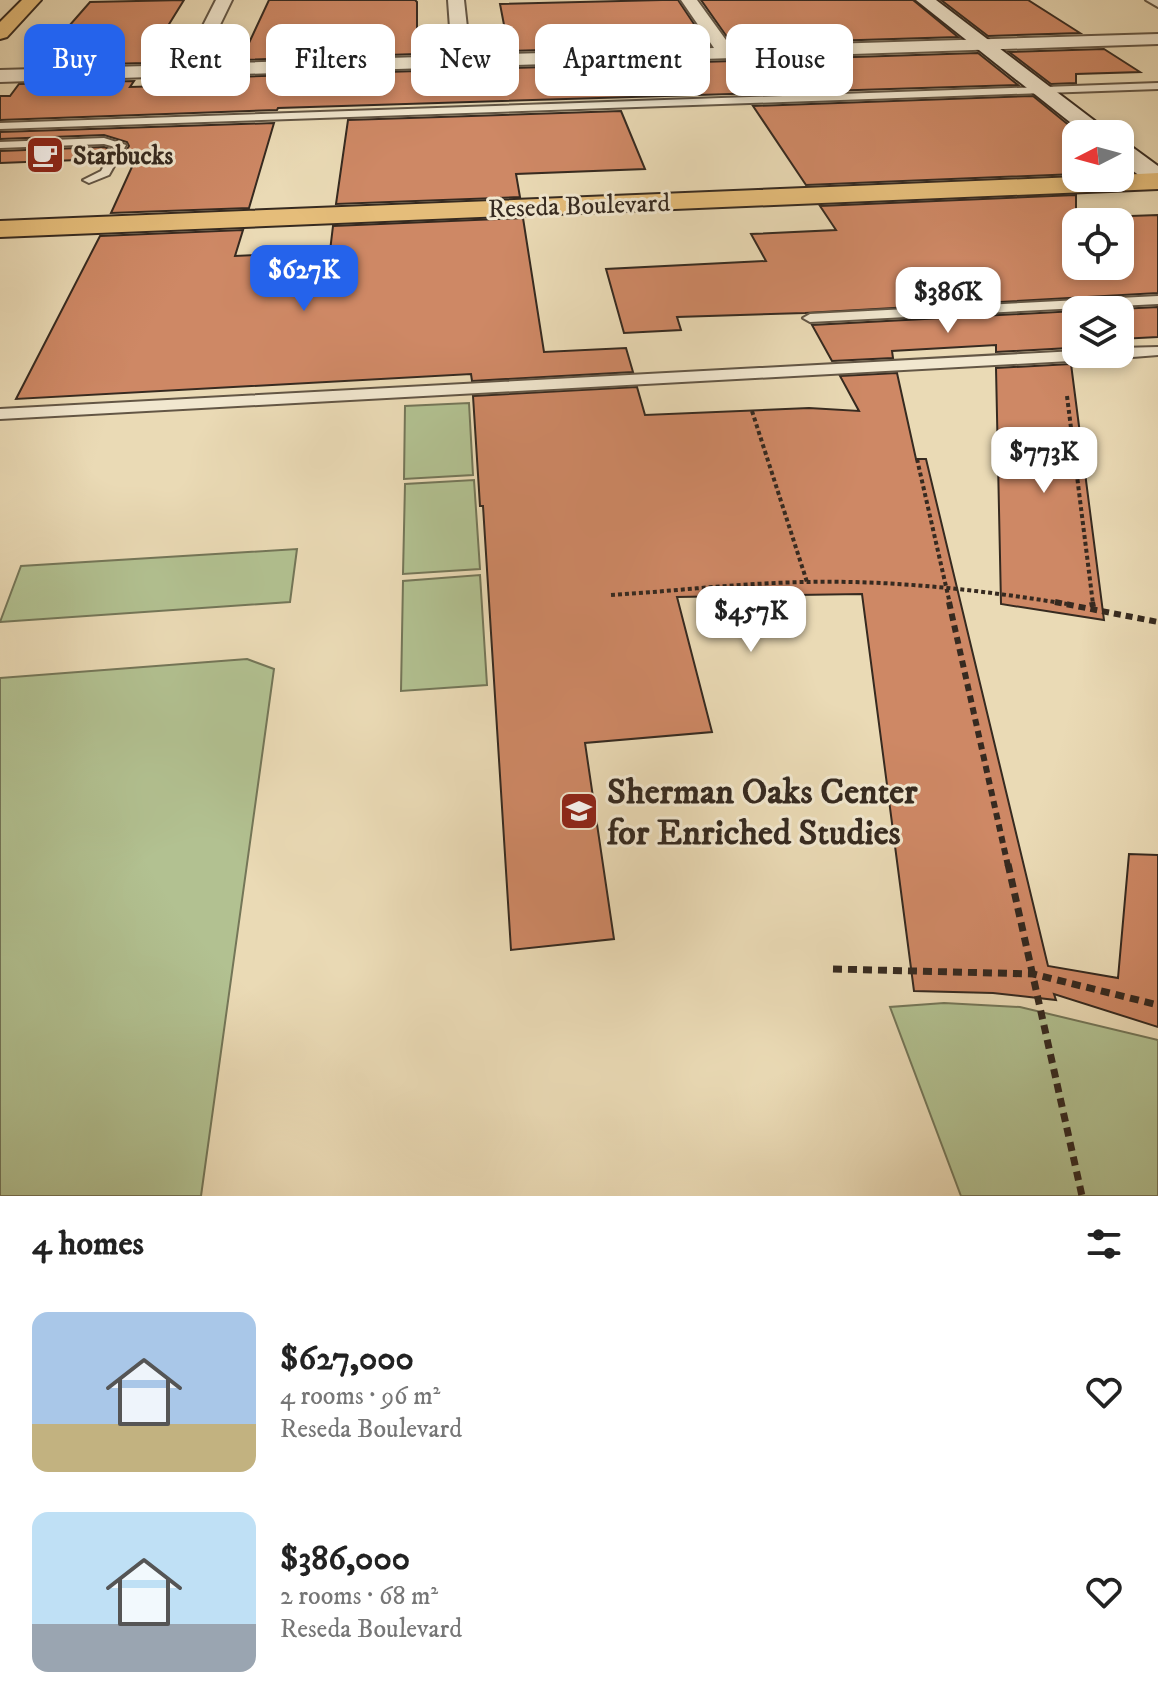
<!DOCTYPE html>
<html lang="en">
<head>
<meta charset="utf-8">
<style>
  body { margin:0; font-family:"IM FELL DW Pica",serif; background:#f6f6f6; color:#222; height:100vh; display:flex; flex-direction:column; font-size:30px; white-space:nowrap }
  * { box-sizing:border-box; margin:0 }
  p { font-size:26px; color:#767676 }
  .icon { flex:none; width:44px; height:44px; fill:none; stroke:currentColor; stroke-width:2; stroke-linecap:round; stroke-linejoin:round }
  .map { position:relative; height:1196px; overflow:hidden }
  .panel { display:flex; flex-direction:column; background:#fff; flex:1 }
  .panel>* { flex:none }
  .hud { position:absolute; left:24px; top:24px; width:1110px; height:72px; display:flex; gap:16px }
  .needle { width:52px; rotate:264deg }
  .fabs { position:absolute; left:1062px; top:120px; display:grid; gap:16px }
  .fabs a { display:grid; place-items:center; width:72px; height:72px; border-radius:16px; background:#fff; box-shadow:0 4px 12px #0003; font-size:40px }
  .price { position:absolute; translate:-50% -68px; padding:0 18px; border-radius:16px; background:#fff; color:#222; font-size:26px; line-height:52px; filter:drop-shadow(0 2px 4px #0008) }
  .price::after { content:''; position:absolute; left:50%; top:48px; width:24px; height:18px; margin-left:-12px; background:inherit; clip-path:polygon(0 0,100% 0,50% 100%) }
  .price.current { background:#2563eb; color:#fff }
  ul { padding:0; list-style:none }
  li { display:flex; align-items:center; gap:24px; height:200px; padding:0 32px }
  li span { display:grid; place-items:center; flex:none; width:224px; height:160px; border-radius:16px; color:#555 }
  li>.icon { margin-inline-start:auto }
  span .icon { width:96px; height:96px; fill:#fffc; stroke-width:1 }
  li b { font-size:34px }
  h2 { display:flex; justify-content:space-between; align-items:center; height:96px; padding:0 32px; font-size:34px }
  .tag { padding:0 28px; border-radius:16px; background:#fff; box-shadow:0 4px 12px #0003; font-size:28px; line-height:72px }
  .tag.current { background:#2563eb; color:#fff }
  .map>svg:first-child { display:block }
  .green { fill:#b2c191; stroke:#747658; stroke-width:2 }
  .building { fill:#ce8865; stroke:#362a20; stroke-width:2; fill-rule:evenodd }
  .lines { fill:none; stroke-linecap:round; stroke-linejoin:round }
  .lane-casing { stroke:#635645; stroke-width:4 }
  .street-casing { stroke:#635645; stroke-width:4 }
  .secondary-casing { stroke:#362a20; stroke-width:4 }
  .primary-casing { stroke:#362a20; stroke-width:4 }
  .path-far2 { stroke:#362a20; stroke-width:4; stroke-dasharray:4 3; stroke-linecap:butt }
  .path-far1 { stroke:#362a20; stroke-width:6; stroke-dasharray:7 5; stroke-linecap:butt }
  .path { stroke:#362a20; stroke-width:7; stroke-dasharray:9 6; stroke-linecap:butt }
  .lane { fill:#f1e7cf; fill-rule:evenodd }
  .street { fill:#f1e7cf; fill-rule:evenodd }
  .secondary { fill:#f1e7cf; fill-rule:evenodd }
  .primary { fill:#e5bd7a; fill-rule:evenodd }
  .labels { text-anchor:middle; stroke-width:6; stroke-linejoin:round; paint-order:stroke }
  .far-poi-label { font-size:26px; font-weight:bold; fill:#362a20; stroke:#f1e7cf; text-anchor:start }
  .far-street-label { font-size:26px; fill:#362a20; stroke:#f1e7cf }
  .near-poi-label { font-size:36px; font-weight:bold; fill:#362a20; stroke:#f1e7cf; text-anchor:start }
</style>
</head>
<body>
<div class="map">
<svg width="1158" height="1196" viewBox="0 0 1158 1196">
  <rect width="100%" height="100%" fill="#eadab5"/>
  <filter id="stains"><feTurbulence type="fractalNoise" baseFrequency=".0025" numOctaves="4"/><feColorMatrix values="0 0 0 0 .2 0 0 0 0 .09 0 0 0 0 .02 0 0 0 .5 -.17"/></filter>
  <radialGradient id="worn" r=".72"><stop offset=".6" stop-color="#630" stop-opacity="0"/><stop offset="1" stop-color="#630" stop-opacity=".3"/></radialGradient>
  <g class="green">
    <path d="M 469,403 L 473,475 L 404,479 L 405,406 Z"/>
    <path d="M 474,480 L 480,569 L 403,574 L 405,484 Z"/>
    <path d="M 297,549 L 290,602 L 0,622 L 21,566 Z"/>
    <path d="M 480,575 L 487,685 L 401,691 L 403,581 Z"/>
    <path d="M 247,659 L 274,669 L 201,1196 L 0,1196 L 0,678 Z"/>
    <path d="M 944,1003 L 1020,1007 L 1158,1040 L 1158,1196 L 961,1196 L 890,1007 Z"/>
  </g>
  <g class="building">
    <path d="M 184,0 L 145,63 L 34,66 L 90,2 Z"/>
    <path d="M 269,0 L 415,0 L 417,2 L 417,54 L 241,60 Z"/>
    <path d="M 662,0 L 678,0 L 708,45 L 509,51 L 500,4 Z"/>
    <path d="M 701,0 L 913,0 L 958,37 L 732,44 Z"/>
    <path d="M 941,0 L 1028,0 L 1080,33 L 988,36 Z"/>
    <path d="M 1104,49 L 1140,72 L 1076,74 L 1076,83 L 1051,84 L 1009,52 Z"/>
    <path d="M 978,53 L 1018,85 L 278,108 L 277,110 L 0,120 L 0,96 L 10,96 L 19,84 L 134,81 L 130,87 L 231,84 L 234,77 L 417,71 L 417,78 L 514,75 L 513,68 Z"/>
    <path d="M 1033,96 L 1076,131 L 1076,174 L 806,185 L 753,106 Z"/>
    <path d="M 621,111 L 645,169 L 516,174 L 520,197 L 336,204 L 348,120 Z"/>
    <path d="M 274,123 L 249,208 L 111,213 L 136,158 L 122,158 L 129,146 L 127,142 L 104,135 L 0,139 L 0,132 Z"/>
    <path d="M 104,147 L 110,149 L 104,159 L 0,163 L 0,151 Z"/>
    <path d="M 1076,195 L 1076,218 L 1158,215 L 1158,293 L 805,313 L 677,317 L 681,330 L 624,333 L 606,269 L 766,261 L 751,234 L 836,230 L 820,206 ZM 1076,222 L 1120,222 L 1120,266 L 1076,266 Z"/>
    <path d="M 523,218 L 544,352 L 626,348 L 633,372 L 472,381 L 471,374 L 16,399 L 100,236 L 243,230 L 235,256 L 330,251 L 333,226 Z"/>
    <path d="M 1158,307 L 1158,337 L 1120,339 L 1120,310 L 1100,310 Z"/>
    <path d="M 1076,311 L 1076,341 L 1069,342 L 1069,348 L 996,352 L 996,345 L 892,351 L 893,358 L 832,361 L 812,325 Z"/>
    <path d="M 1071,364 L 1104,620 L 1001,604 L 996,368 Z"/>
    <path d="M 897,373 L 916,459 L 926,459 L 1048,966 L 1118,978 L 1129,854 L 1158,855 L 1158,1027 L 1054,994 L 1056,1000 L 993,993 L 914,991 L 862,594 L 677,597 L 712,732 L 585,743 L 614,939 L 511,950 L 483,506 L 480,506 L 473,396 L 637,387 L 645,415 L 809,408 L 859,411 L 840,376 Z"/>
  </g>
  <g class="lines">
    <defs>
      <g id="lane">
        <path d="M 1158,83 L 1158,89 L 0,129 L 0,123 Z"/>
        <path d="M 104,138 L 126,145 L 109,175 L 89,183 L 83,180 L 101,171 L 115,147 L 104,144 L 0,148 L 0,142 Z"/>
        <path d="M 1158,296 L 1158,304 L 810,322 L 803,318 L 810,314 Z"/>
        <path d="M 1158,347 L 1158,355 L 1120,358 L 1113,354 L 1106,359 L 0,419 L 0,409 L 1076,351 L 1076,354 L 1120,354 L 1120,348 Z"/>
      </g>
      <g id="street">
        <path d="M 216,0 L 232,0 L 201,64 L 452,56 L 448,0 L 464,0 L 470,55 L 714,48 L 681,0 L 697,0 L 731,47 L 1158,34 L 1158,44 L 0,82 L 0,70 L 183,65 Z"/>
        <path d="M 1146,0 L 1158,0 L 1158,7 Z"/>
      </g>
      <g id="secondary">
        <path d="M 916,0 L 936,0 L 1112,134 L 1085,134 Z"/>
        <path d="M 1120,142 L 1128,144 L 1158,166 L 1158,186 L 1149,183 L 1120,161 Z"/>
      </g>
      <g id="primary">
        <path d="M 22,0 L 41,0 L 7,37 L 0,39 L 0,22 Z"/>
        <path d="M 1158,173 L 1158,189 L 0,237 L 0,221 L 1076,177 L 1120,178 L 1120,175 Z"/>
      </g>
    </defs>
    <use href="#lane" class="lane-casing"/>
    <use href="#street" class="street-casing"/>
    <use href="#secondary" class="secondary-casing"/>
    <use href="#primary" class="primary-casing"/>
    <g class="path-far2">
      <path d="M 1067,396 L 1093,604"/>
      <path d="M 752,411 L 807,582"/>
      <path d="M 917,459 L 950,604"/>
      <path d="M 611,595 C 676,591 741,583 806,582 C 894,580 981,590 1067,604"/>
    </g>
    <g class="path-far1">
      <path d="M 949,602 L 1008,866"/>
      <path d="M 1055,602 L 1158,622"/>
      <path d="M 1092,602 L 1093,607"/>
    </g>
    <g class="path">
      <path d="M 1008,864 L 1082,1196"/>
      <path d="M 833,969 L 1033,974 L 1158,1005"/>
    </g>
    <use href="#lane" class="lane"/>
    <use href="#street" class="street"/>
    <use href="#secondary" class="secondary"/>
    <use href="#primary" class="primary"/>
  </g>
  <defs>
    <symbol id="cafe-square" viewBox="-11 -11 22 22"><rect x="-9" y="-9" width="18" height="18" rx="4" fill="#8f2418" stroke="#f1e7cf"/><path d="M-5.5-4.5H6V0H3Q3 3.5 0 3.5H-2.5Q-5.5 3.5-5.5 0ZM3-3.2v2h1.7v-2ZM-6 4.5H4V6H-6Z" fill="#fff"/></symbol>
    <symbol id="school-square" viewBox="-11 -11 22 22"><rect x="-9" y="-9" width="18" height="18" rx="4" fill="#8f2418" stroke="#f1e7cf"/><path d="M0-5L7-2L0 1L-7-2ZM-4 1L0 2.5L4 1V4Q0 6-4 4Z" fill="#fff"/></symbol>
  </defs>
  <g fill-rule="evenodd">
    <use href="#cafe-square" x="23" y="133" width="44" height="44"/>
    <use href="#school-square" x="557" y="789" width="44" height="44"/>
  </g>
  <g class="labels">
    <g class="far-poi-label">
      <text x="73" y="164">Starbucks</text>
    </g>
    <g class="far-street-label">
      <text transform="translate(579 205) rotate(-2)" y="9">Reseda Boulevard</text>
    </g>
    <g class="near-poi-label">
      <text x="607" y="803">Sherman Oaks Center<tspan x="607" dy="41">for Enriched Studies</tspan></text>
    </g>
  </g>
  <rect width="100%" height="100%" filter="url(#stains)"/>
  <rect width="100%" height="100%" fill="url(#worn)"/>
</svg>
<div class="fabs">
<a><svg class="needle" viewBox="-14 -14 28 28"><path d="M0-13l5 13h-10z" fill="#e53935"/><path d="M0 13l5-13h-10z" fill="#767676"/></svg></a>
<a><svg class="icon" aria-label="locate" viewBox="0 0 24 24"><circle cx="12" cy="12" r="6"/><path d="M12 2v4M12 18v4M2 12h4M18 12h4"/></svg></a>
<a><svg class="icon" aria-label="layers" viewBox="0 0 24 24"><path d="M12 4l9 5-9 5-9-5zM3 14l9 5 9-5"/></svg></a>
</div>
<b class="price current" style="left:304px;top:313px">$627K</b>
<b class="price" style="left:948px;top:335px">$386K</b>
<b class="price" style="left:1044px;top:495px">$773K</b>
<b class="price" style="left:751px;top:654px">$457K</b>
<div class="hud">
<a class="tag current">Buy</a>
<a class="tag">Rent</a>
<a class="tag">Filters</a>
<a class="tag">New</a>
<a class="tag">Apartment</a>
<a class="tag">House</a>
</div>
</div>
<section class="panel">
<h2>4 homes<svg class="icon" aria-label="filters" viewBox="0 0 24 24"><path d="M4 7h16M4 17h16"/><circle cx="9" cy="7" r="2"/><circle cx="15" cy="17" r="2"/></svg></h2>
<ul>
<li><span style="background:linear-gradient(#a9c7e8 70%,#c2b280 0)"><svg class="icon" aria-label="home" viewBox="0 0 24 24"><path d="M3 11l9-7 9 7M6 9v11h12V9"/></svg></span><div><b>$627,000</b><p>4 rooms · 96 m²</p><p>Reseda Boulevard</p></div><svg class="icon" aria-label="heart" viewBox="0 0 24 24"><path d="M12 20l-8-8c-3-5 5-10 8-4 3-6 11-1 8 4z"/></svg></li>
<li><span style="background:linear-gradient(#bfe0f5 70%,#9aa5b1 0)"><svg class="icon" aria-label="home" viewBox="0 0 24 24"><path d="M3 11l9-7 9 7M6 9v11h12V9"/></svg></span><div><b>$386,000</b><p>2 rooms · 68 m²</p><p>Reseda Boulevard</p></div><svg class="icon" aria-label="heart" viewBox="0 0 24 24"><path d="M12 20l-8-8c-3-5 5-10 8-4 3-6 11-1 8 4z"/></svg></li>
</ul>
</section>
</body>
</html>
